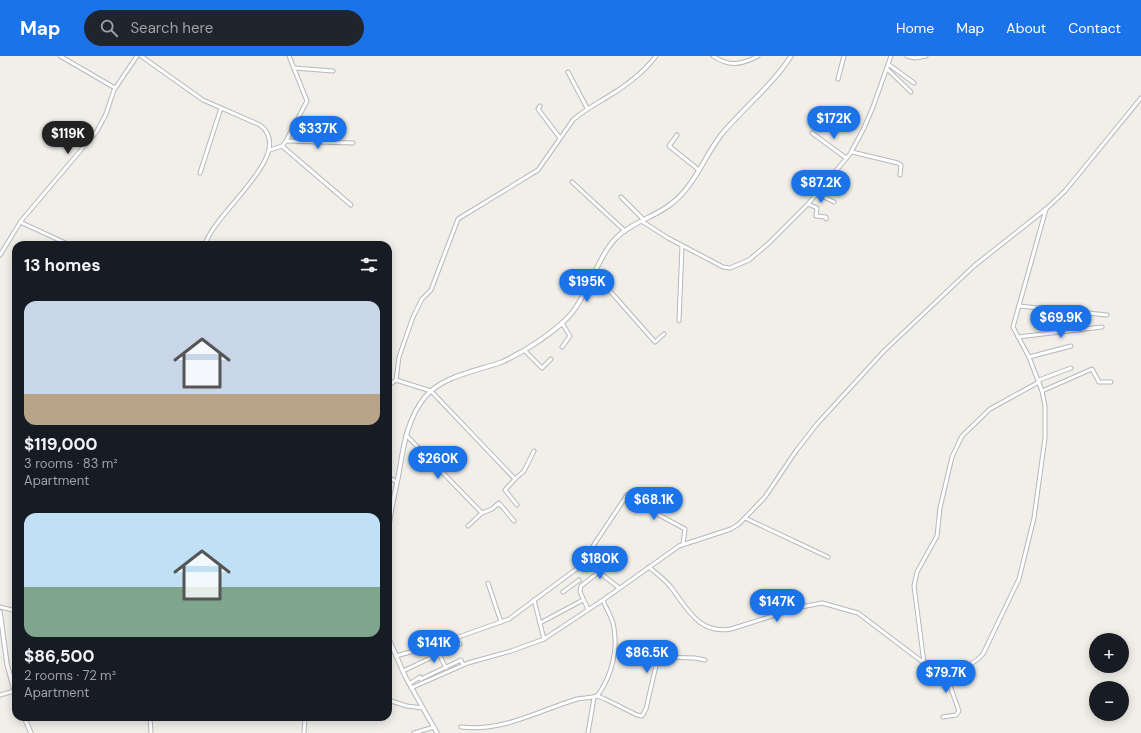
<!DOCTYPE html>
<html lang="en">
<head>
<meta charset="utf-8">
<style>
  body { margin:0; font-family:"DM Sans",sans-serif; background:#20242c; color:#f1f3f6; height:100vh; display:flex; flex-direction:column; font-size:15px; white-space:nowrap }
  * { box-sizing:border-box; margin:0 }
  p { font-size:13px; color:#9ea1a6 }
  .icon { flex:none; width:22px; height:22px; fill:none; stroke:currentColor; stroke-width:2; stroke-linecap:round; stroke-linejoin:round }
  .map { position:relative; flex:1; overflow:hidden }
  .drawer { position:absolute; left:12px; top:185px; width:380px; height:480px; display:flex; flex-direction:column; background:#171b24; border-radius:12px; box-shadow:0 2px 10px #0003 }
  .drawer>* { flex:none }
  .buttons { position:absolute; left:1089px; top:577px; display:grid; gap:8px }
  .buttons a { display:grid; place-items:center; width:40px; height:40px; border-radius:50%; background:#171b24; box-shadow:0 2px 10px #0003; font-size:20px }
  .price { position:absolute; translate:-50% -34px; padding:0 9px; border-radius:14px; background:#1a73e8; color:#fff; font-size:13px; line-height:26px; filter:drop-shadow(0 1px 2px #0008) }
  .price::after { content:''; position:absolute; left:50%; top:24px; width:12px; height:9px; margin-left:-6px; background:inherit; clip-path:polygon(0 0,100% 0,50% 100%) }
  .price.selected { background:#222; color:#fff }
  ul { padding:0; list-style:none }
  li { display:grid; align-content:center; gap:8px; height:212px; padding:0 12px }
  li span { display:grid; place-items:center; height:124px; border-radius:12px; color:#555 }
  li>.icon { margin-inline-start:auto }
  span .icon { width:72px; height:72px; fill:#fffc; stroke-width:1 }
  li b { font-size:17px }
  h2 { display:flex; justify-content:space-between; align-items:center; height:48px; padding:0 12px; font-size:17px }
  header { display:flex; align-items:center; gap:24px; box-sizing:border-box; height:56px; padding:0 20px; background:#1a73e8; color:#fff }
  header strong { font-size:19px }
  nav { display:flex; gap:22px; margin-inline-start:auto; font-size:14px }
  .search { width:280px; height:36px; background:#20242c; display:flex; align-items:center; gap:10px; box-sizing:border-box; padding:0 14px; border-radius:22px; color:#9ea1a6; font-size:15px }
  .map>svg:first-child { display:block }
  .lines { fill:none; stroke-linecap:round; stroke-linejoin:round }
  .minor-casing { stroke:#b5b8bc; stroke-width:5 }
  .tertiary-casing { stroke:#b5b8bc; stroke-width:5.5 }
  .minor { stroke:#fff; stroke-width:3 }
  .tertiary { stroke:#fff; stroke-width:3.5 }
</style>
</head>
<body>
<header>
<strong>Map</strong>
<div class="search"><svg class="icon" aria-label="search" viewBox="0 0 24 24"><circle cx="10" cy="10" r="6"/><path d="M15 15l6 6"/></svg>Search here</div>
<nav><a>Home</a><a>Map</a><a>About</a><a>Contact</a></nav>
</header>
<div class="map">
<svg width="1141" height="677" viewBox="0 0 1141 677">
  <rect width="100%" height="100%" fill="#f1efe8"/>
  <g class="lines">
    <defs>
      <g id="minor">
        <path d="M 60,0 L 115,32"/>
        <path d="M 141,0 L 203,44 L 260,69 C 298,97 213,157 205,189"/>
        <path d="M 713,0 C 729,11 741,9 758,0"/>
        <path d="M 907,0 L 915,2 L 926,0"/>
        <path d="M 888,8 L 914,27"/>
        <path d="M 294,12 L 333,15"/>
        <path d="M 887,13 L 911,36"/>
        <path d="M 568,16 L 587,52"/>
        <path d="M 838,23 L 844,0"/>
        <path d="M 540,50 L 538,53 L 560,82"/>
        <path d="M 812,77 L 846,102"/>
        <path d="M 677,79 L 669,90 L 699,114"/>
        <path d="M 286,85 L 353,87"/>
        <path d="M 282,90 L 351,149"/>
        <path d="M 270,94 L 282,90 L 286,85 L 307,45 L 289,0"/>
        <path d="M 852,96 L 898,107 L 901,109 L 900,119"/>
        <path d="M 200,117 L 221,52"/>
        <path d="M 572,126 L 625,175"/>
        <path d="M 819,135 L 824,141 L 834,146"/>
        <path d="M 621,141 L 644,164"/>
        <path d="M 808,148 L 817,152 L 816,160 L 826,161 L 826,163"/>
        <path d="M 20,166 L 70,189"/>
        <path d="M 643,166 L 668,182 L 723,211 L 730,212 L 749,204 L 769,187 L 808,148 L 850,98 L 863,74 L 873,51 L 891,0"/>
        <path d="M 0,199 L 21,165 L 97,75 L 106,58 L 114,34 L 137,0"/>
        <path d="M 595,218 L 655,286 L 664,278"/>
        <path d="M 1019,250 L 1107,259"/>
        <path d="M 679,265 L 682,190"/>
        <path d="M 562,267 L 570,280 L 562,291"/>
        <path d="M 1018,281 L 1102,271"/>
        <path d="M 525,295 L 542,312 L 551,303"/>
        <path d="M 1029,301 L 1071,290"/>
        <path d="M 396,324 L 399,301 L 413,261 L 422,243 L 431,234 L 458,163 L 538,114 L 573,64 C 584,54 596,48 609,40 C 627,29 644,16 656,0"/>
        <path d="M 1039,324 L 1071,312"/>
        <path d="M 388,330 L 396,324 L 431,335 L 515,423 L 524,415 L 534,395"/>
        <path d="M 1042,335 L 1092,313 L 1099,326 L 1111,326"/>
        <path d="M 406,379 L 482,457"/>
        <path d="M 388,421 L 397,426"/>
        <path d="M 515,423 L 505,434 L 517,449"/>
        <path d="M 745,462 L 828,501"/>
        <path d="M 468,470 L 482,457 L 492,453 L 499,447 L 514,465"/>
        <path d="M 649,511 C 656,517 664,523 670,530 C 687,552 699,579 731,573 L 801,551 L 822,547 L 858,557 L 924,607 C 944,616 968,616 983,598 L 1019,523 L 1034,462 L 1045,382 L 1045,350 L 1042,335 L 1029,301 L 1013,271 L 1046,153"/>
        <path d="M 599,516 L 619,532"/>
        <path d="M 488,527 L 501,566"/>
        <path d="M 563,536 L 579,524"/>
        <path d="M 534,544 L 544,583"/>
        <path d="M 0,551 L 16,555"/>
        <path d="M 588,553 L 580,536 L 581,530 L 609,508 L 617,497"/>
        <path d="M 540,567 L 583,544"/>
        <path d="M 439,598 L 446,612"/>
        <path d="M 396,600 L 439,588 L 509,563 L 579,511 L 627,439 L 646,452 L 685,473 L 683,488"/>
        <path d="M 924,607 L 914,530 L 917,516 L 937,480 L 940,452 L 952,401 L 962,380 L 990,353 L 1039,326"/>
        <path d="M 403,615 L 460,588"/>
        <path d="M 421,623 L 461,604 L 463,609"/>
        <path d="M 409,628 L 420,621 L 421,623"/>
        <path d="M 411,632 L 468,607 L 511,595 L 544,583 L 603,544 L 679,490 L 731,473 L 739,468 L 765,441 L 796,395 L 817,368 L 884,295 L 974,210 L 1046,153 L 1065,135 L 1141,42"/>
        <path d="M 0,639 L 14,635"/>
        <path d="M 597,640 L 605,643 L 637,659 L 642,660 L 646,653 L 658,601 L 695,602 L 705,604"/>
        <path d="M 388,644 L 407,650 L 423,652"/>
        <path d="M 150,661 L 151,677"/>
        <path d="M 943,661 L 956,659 L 959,655 L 944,613"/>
        <path d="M 461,671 C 503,676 538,655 577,643 C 584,641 591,643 598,639 C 612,619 619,592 613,567 C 611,560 606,552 603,544"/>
        <path d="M 304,677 L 305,661"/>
        <path d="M 414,677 L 434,671"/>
        <path d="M 588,677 L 594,642"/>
      </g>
      <g id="tertiary">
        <path d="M 388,477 C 390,458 394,440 398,422 C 403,394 406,364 425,341 C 442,320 477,315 502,306 C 515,300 527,293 539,285 C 551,276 565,267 574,254 C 589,234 600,197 617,181 C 632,166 655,161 671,148 C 694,131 704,101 721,79 C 743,52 772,30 791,0"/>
        <path d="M 0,556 L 7,608 L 16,641"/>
        <path d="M 388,581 L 405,620 L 437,677"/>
        <path d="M 24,661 L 31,677"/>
      </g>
    </defs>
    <use href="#minor" class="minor-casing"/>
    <use href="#tertiary" class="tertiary-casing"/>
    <use href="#minor" class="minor"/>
    <use href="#tertiary" class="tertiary"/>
  </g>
</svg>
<div class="buttons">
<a>+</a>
<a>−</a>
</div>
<b class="price" style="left:834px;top:84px">$172K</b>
<b class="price" style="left:318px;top:94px">$337K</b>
<b class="price selected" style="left:68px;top:99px">$119K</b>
<b class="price" style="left:821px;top:148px">$87.2K</b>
<b class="price" style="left:587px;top:247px">$195K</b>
<b class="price" style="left:1061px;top:283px">$69.9K</b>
<b class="price" style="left:438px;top:424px">$260K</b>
<b class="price" style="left:654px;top:465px">$68.1K</b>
<b class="price" style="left:600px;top:524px">$180K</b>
<b class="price" style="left:777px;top:567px">$147K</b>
<b class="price" style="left:434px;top:608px">$141K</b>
<b class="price" style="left:647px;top:618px">$86.5K</b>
<b class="price" style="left:946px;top:638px">$79.7K</b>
<section class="drawer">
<h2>13 homes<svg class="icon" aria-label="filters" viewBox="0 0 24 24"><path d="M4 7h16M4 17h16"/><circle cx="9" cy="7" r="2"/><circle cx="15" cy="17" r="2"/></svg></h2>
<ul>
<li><span style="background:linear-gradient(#c9d6e8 75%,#b9a48a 0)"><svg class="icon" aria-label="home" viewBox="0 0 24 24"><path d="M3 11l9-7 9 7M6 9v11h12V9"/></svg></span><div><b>$119,000</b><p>3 rooms · 83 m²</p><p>Apartment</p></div></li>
<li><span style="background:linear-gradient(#bfe0f5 60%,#7fa58c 0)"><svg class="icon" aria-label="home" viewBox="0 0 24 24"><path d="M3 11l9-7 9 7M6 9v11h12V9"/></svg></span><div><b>$86,500</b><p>2 rooms · 72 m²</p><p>Apartment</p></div></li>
</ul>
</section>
</div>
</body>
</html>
